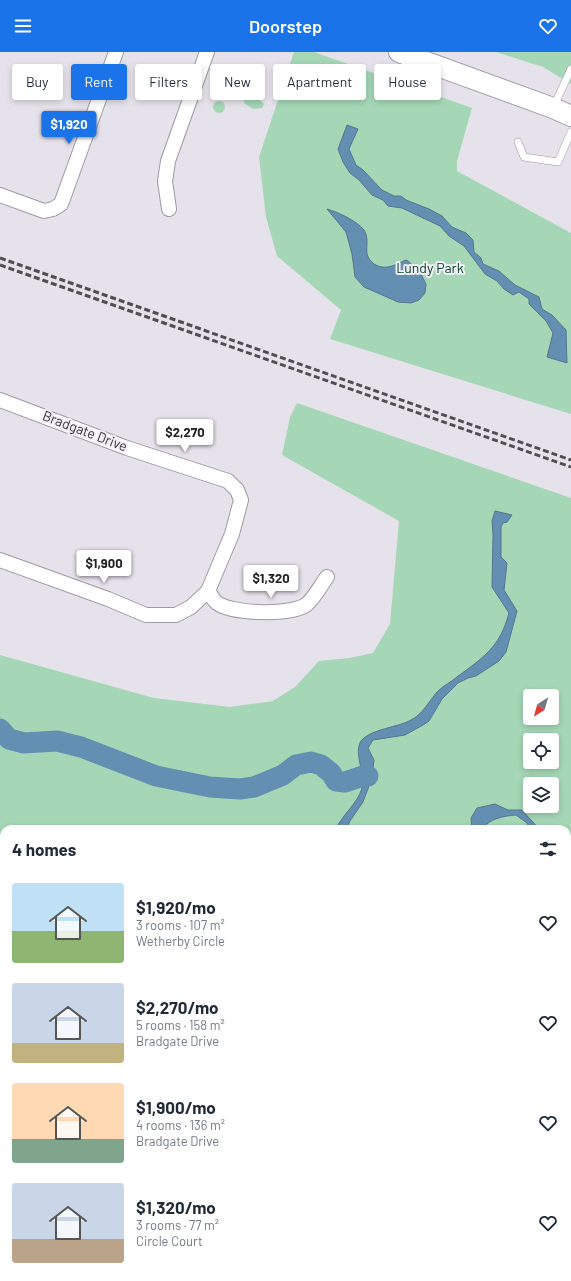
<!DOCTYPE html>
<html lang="en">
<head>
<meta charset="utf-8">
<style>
  body { margin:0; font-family:Barlow,sans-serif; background:#f6f6f7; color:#1f2937; height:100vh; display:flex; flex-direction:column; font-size:15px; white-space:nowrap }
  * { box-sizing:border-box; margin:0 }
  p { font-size:13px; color:#747a83 }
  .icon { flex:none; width:22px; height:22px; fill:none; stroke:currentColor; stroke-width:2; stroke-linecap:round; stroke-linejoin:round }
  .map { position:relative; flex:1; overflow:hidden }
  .drawer { position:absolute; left:0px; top:773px; width:571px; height:456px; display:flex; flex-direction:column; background:#fff; border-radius:12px 12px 0 0; box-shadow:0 2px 6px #0003 }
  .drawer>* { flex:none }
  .top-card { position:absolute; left:12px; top:12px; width:547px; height:36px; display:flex; gap:8px }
  .needle { width:26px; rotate:217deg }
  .controls { position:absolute; left:523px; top:637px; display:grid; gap:8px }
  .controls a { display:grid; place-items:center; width:36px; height:36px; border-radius:4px; background:#fff; box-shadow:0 2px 6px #0003; font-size:20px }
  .price { position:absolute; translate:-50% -34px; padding:0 9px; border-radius:4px; background:#fff; color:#222; font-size:13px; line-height:26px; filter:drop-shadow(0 1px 2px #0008) }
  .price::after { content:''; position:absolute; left:50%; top:24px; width:12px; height:9px; margin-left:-6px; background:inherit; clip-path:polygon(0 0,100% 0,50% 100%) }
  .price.active { background:#1a73e8; color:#fff }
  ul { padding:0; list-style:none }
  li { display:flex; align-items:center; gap:12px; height:100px; padding:0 12px }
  li span { display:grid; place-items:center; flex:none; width:112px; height:80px; border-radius:4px; color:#555 }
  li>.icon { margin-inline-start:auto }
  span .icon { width:48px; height:48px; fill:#fffc; stroke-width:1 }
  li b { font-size:17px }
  h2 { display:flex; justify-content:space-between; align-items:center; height:48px; padding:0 12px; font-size:17px }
  .tag { padding:0 14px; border-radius:4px; background:#fff; box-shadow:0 2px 6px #0003; font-size:14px; line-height:36px }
  .tag.active { background:#1a73e8; color:#fff }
  header { display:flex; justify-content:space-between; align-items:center; height:52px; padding:0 12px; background:#1a73e8; color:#fff; font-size:18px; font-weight:600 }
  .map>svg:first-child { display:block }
  .green { fill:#a5d7b6; fill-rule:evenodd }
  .water { fill:#6390b2; stroke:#56758e }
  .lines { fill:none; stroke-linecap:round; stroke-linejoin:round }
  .river { stroke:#6390b2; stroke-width:21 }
  .service-casing { stroke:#9c9aa2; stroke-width:8 }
  .minor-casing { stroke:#9c9aa2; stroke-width:16 }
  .tertiary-casing { stroke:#9c9aa2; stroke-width:20 }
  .secondary-casing { stroke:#9c9aa2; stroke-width:22 }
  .service { stroke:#fff; stroke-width:7 }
  .minor { stroke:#fff; stroke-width:14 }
  .tertiary { stroke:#fff; stroke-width:18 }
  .secondary { stroke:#fff; stroke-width:20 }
  .rail { stroke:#4f4e51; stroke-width:3; stroke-dasharray:6 3; stroke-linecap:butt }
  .labels { text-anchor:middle; stroke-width:4; stroke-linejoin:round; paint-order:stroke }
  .park-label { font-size:14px; fill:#024324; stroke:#f2eff8 }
  .street-label { font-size:14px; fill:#38373a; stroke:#f2eff8 }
</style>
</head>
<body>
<header><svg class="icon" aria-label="menu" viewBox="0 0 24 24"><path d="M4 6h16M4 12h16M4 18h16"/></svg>Doorstep<svg class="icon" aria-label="heart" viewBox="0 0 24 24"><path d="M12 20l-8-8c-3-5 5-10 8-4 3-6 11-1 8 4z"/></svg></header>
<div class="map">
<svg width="571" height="1229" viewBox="0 0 571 1229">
  <rect width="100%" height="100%" fill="#e5e2eb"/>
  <g class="green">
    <path d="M 294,0 L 314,0 L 472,56 L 457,109 L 457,119 L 571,181 L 571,362 L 330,287 L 341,258 L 277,204 L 266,165 L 259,105 Z"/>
    <path d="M 496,0 L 571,0 L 571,32 L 543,15 Z"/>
    <path d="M 250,44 L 260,48 L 264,52 L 262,56 L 253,57 L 244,51 L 244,46 Z"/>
    <circle cx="219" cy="55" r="6"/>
    <path d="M 297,351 L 571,446 L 571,957 L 567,955 L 567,777 L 4,777 L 4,805 L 0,804 L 0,603 L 154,646 L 230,655 L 273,649 L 295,635 L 319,609 L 349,606 L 373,601 L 390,572 L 399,469 L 282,403 L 290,365 ZM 530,644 L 552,644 L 552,666 L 530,666 ZM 530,688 L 552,688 L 552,710 L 530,710 ZM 530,732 L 552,732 L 552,754 L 530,754 Z"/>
    <path d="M 0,1117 L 4,1119 L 4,1225 L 15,1225 L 12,1229 L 0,1229 Z"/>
  </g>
  <g class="water">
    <path d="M 347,73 L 358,77 L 349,97 L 356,113 L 363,118 L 382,138 L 394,144 L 401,144 L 406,148 L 429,157 L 442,164 L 452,175 L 466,181 L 473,188 L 474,200 L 481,206 L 483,212 L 499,219 L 515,233 L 539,245 L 542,257 L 552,263 L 566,278 L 567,311 L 547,305 L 553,281 L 546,269 L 529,252 L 529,247 L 519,240 L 513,243 L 504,237 L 497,229 L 485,222 L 464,194 L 449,184 L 440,174 L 402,156 L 388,154 L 383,148 L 372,143 L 359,128 L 350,121 L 343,110 L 338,97 Z"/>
    <path d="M 327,157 C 338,160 357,169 364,178 C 369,186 366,194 367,202 C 368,206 371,210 374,212 C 386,219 394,213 406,208 L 408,209 L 420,220 L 426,232 L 425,241 L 419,248 L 411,251 L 398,250 L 364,235 L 355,225 L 352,202 L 346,180 Z"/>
    <path d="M 495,459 L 512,463 L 507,470 L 503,471 L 501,475 L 501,505 L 507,511 L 504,538 L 517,559 L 506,600 L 499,609 L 476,624 L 468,626 L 458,631 L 442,647 L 429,669 L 423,673 L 405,683 L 373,688 L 368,696 L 374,708 L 372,726 L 363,750 L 350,769 L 346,777 L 336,777 C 342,763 358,751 362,736 C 366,722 353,701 361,689 C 370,677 400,675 411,668 C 423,662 429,649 438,639 C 443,634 451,630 457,625 C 484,605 500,595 509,561 L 492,535 L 493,482 L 492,469 Z"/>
    <path d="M 495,752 L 508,758 L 522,758 L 539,777 L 530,777 L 527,771 L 516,763 C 503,764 489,767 482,777 L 472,777 L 471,766 L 477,756 Z"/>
  </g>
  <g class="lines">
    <path class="river" d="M 0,677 L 9,687 L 24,691 L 57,689 L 81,695 L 156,724 L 210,735 L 240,737 L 254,735 L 283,723 L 296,713 L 311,710 L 321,713 L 331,721 L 336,729 L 345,730 L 363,724 L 368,724"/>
    <defs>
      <g id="service">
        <path d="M 554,54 L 571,17"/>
        <path d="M 518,90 L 524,105 L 558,110 L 571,80"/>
      </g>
      <g id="minor">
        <path d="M 0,143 L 44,159 L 53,157 L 61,152 L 116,0"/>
        <path d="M 169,157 L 165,129 L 168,109 L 207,0"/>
        <path d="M 0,348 L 127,396 L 228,429 L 237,438 L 241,448 L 232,482 L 208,539 L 191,555 L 176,563 L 146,563 L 108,547 L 0,508"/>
        <path d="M 208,539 C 211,543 214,549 217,551 C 233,562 292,564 307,552 C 315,545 321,533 327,525"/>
        <path d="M 0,942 L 4,933"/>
        <path d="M 0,1036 L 4,1038"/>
        <path d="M 567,1089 L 571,1096"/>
        <path d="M 393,1229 L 394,1225"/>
      </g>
      <g id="tertiary">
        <path d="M 565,1225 L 571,1227"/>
        <path d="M 40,1229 L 43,1225"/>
      </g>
      <path id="secondary" d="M 399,0 L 553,56 L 571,64"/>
    </defs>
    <use href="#service" class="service-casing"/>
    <use href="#minor" class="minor-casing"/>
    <use href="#tertiary" class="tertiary-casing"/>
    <use href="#secondary" class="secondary-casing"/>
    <use href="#service" class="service"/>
    <use href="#minor" class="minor"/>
    <use href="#tertiary" class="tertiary"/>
    <use href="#secondary" class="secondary"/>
    <g class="rail">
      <path d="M 0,206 L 571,408"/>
      <path d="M 0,213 L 571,415"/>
    </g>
  </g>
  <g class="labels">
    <g class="park-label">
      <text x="430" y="221">Lundy Park</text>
    </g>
    <g class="street-label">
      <text transform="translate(85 379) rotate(21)" y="5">Bradgate Drive</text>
    </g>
  </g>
</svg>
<div class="controls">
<a><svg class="needle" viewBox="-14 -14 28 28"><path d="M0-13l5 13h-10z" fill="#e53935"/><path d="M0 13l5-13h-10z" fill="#747a83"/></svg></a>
<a><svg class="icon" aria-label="locate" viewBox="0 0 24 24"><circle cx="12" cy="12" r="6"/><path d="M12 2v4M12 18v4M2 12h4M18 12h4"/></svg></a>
<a><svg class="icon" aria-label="layers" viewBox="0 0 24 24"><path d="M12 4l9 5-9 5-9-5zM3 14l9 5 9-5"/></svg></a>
</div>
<b class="price active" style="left:69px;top:93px">$1,920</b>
<b class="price" style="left:185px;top:401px">$2,270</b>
<b class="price" style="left:104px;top:532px">$1,900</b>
<b class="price" style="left:271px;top:547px">$1,320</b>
<div class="top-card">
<a class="tag">Buy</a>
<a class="tag active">Rent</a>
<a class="tag">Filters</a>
<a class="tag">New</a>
<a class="tag">Apartment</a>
<a class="tag">House</a>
</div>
<section class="drawer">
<h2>4 homes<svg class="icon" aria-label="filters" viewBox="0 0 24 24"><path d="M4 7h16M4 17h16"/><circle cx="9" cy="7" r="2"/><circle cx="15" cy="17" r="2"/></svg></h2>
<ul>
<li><span style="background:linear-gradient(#bfe0f5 60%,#8fb573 0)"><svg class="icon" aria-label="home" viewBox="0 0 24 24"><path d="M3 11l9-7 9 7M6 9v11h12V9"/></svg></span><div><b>$1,920/mo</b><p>3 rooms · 107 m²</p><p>Wetherby Circle</p></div><svg class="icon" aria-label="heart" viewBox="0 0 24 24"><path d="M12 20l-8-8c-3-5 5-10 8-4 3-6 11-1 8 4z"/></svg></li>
<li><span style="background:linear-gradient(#c9d6e8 75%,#c2b280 0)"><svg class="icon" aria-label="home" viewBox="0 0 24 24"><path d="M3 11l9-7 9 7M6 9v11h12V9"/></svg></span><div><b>$2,270/mo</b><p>5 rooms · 158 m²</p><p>Bradgate Drive</p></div><svg class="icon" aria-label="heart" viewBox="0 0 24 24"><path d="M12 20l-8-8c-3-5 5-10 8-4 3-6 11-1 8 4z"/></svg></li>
<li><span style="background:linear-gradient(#ffd9b3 70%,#7fa58c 0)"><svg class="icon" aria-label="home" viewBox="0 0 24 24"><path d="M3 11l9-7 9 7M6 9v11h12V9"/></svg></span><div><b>$1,900/mo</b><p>4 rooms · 136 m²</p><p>Bradgate Drive</p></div><svg class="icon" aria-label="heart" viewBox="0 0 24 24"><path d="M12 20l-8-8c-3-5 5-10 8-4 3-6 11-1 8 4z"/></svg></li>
<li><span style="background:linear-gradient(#c9d6e8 70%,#b9a48a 0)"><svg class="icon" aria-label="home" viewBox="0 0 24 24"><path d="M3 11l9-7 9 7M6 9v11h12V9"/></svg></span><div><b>$1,320/mo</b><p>3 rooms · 77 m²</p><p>Circle Court</p></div><svg class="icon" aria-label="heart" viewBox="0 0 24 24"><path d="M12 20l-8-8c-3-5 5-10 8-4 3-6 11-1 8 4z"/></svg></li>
</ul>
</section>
</div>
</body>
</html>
